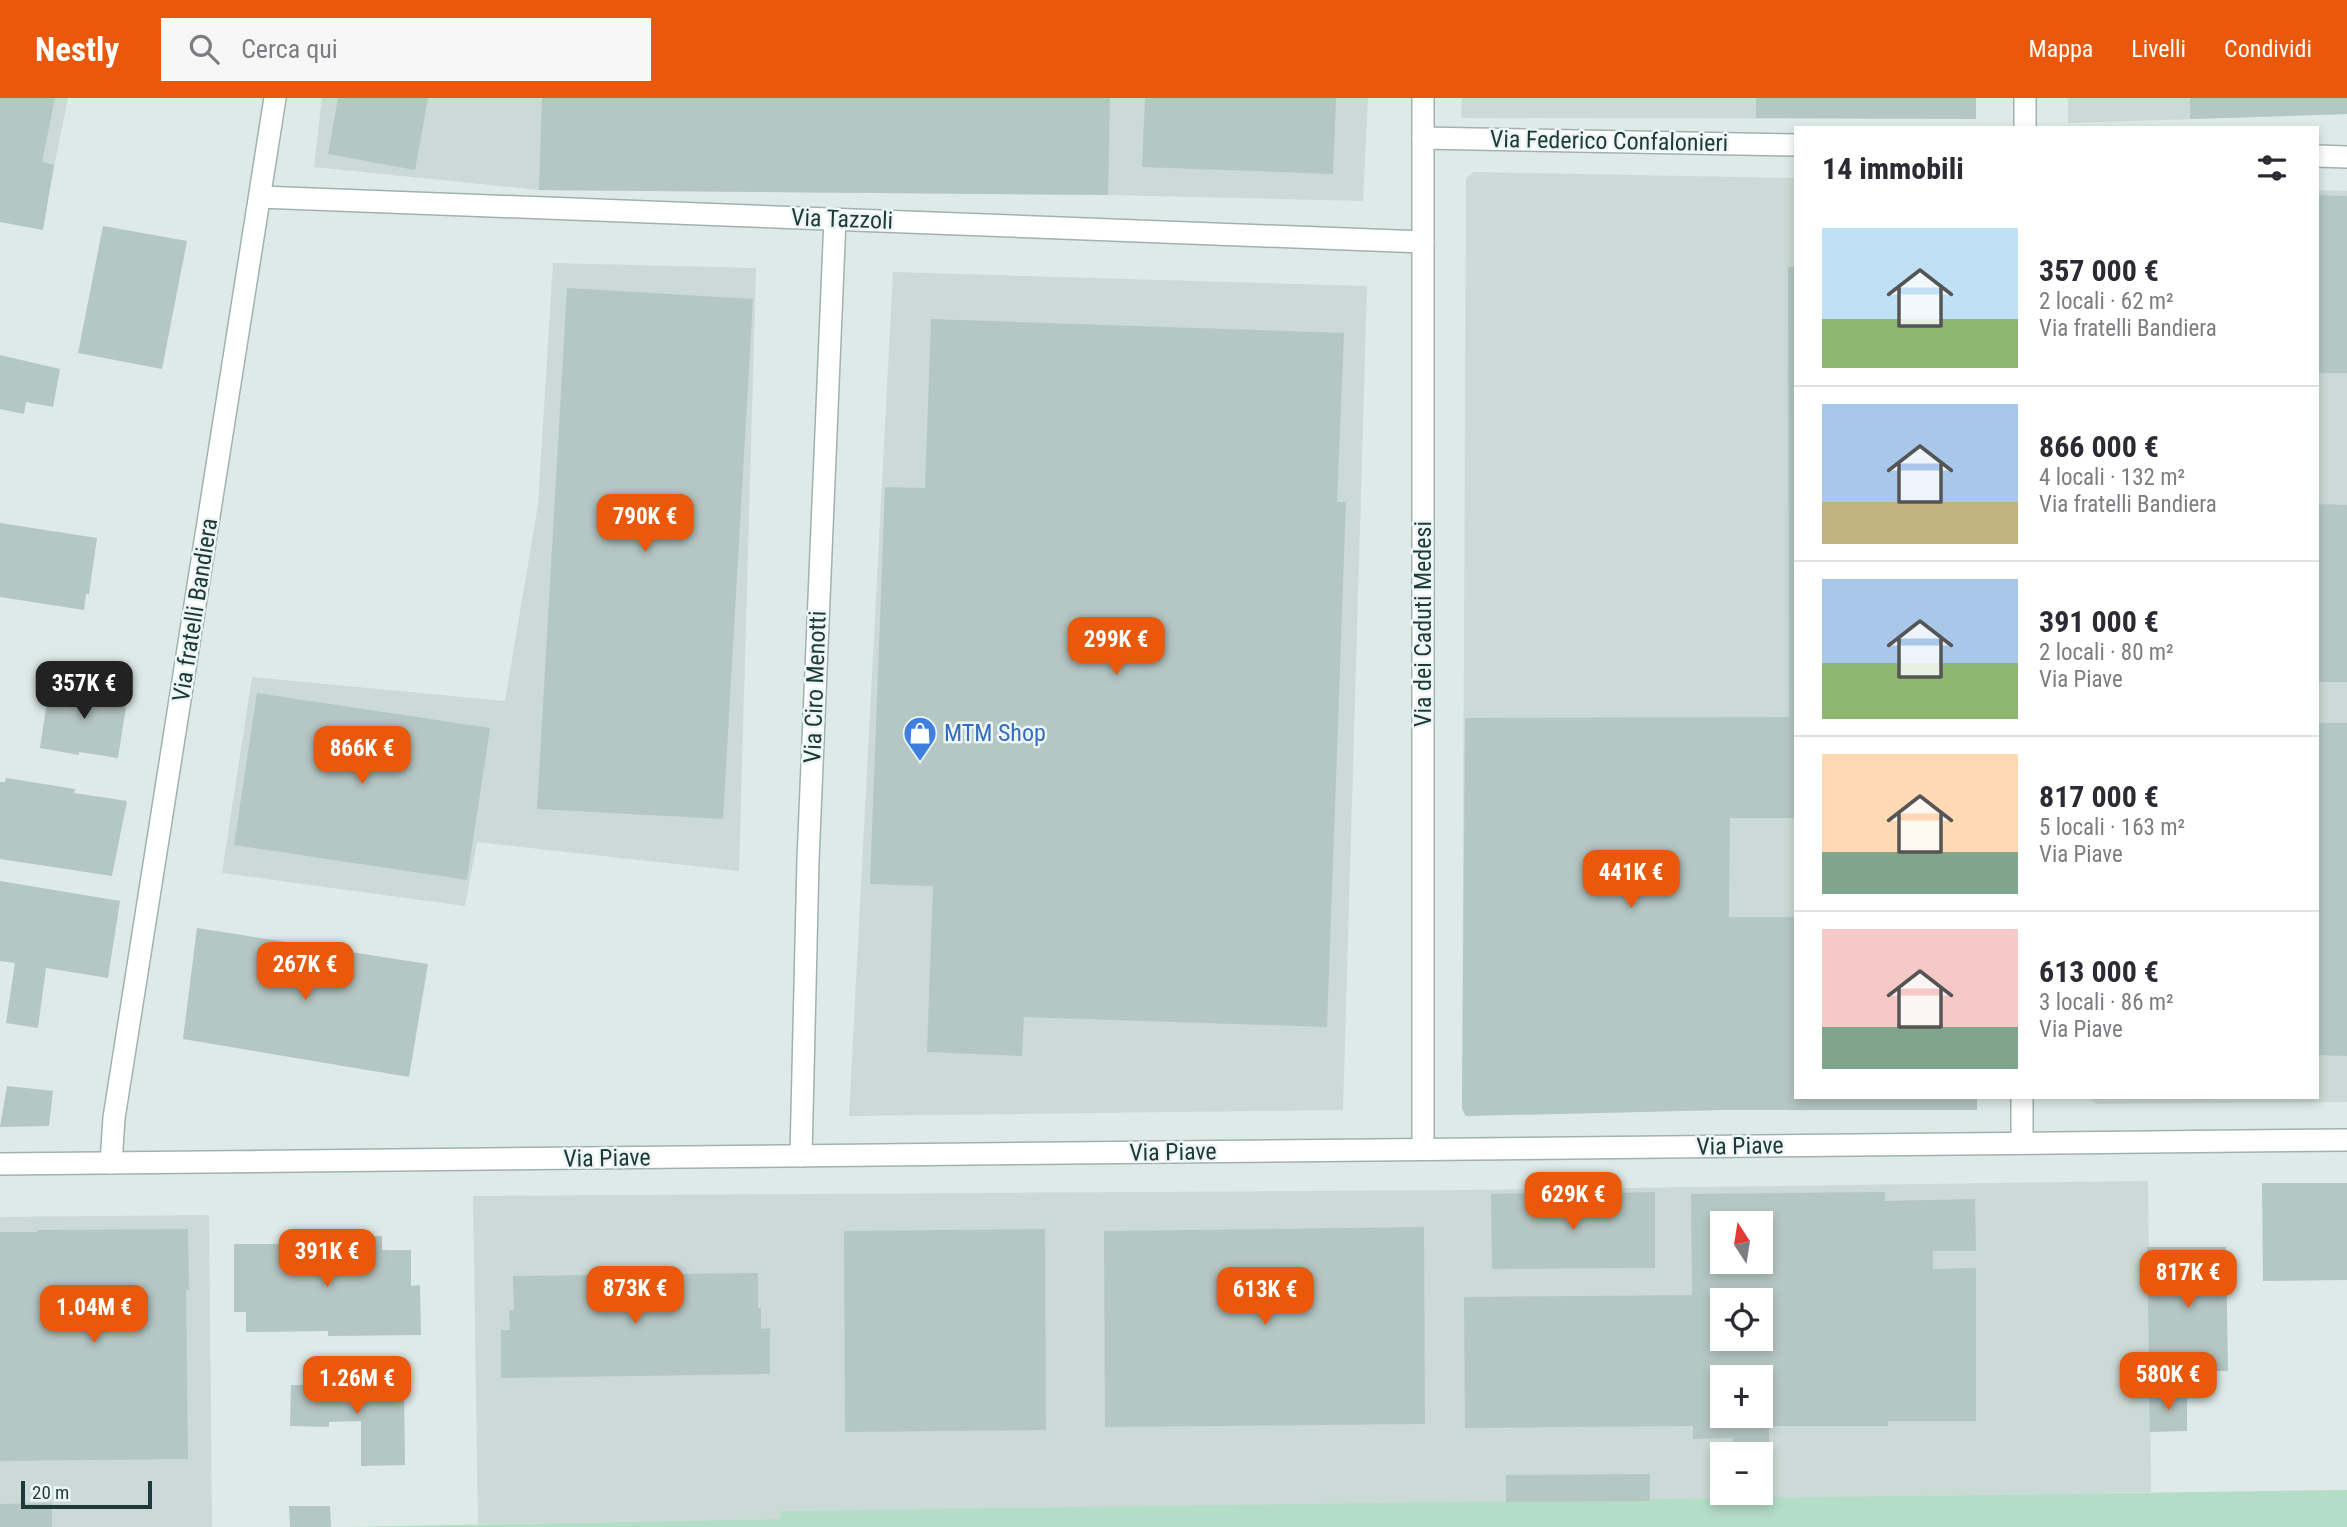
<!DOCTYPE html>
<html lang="it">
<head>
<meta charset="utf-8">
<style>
  body { margin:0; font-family:"Roboto Condensed",sans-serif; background:#f7f7f7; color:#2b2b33; height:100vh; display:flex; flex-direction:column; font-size:26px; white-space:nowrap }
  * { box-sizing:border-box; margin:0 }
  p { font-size:23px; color:#7c7c81 }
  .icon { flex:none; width:38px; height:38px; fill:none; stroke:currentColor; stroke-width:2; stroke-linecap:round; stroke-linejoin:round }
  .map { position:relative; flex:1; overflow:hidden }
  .sheet { position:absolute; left:1794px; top:28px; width:525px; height:973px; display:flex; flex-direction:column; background:#fff; border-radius:0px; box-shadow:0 4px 10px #0003 }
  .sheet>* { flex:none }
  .needle { width:46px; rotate:348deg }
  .fabs { position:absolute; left:1710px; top:1113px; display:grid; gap:14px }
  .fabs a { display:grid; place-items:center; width:63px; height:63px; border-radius:0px; background:#fff; box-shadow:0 4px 10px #0003; font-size:35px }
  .scale { position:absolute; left:21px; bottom:18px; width:131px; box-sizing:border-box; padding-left:7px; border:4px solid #1e3a38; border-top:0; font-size:19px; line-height:24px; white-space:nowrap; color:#1e3a38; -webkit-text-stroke:5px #edf6f4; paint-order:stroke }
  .price { position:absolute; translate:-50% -60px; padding:0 16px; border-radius:14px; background:#ea580c; color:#fff; font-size:23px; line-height:46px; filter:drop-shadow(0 2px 4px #0008) }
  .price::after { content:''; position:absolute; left:50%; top:42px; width:21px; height:16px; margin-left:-10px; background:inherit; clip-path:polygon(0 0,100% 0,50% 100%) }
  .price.on { background:#222; color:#fff }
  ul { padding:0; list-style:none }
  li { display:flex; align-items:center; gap:21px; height:175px; padding:0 28px }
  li+li { border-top:2px solid #e1e1e2 }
  li span { display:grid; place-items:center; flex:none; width:196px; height:140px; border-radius:0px; color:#555 }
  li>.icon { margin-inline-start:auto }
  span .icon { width:84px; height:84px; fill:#fffc; stroke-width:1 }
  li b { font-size:30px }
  h2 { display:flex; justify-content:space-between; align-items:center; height:84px; padding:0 28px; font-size:30px }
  header { display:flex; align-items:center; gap:42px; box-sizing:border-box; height:98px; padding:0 35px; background:#ea580c; color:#fff }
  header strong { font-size:33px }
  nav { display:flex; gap:38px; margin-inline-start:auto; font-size:24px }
  .search { width:490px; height:63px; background:#f7f7f7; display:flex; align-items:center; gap:18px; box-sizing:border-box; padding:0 24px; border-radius:0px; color:#7c7c81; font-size:26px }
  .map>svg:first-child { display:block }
  .built { fill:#cbdad6; fill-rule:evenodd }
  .green { fill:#b4ddc7 }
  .building { fill:#b5c7c3; fill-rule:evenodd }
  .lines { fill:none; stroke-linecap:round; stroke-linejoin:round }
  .minor-casing { stroke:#a0b2af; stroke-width:24 }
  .minor { stroke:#fff; stroke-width:21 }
  .labels { text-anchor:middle; stroke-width:5; stroke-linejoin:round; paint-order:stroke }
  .street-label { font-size:24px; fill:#1e3a38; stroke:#edf6f4 }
  .shop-label { font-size:24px; fill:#366cbe; stroke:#edf6f4; text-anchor:start }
</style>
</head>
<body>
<header>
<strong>Nestly</strong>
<div class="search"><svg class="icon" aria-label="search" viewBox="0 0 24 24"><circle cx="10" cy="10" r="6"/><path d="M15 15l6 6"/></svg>Cerca qui</div>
<nav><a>Mappa</a><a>Livelli</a><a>Condividi</a></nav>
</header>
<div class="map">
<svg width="2347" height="1429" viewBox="0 0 2347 1429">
  <rect width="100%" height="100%" fill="#ddeae7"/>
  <g class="built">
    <path d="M 0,0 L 68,0 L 48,98 Z"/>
    <path d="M 322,0 L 1368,0 L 1363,103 L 1108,97 L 539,92 L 314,69 Z"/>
    <path d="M 1462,0 L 1976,0 L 1976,21 L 1461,20 Z"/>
    <path d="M 2068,0 L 2347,0 L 2347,16 L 2068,25 Z"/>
    <path d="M 1474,74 L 1795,80 L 1796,999 L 1977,999 L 1977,1012 L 1721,1012 L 1466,1018 L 1462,1011 L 1466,80 Z"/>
    <path d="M 2317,92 L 2347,93 L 2347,1004 L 2096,1006 L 2089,999 L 2317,999 Z"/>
    <path d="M 553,165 L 756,170 L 739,773 L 477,744 L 465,808 L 222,775 L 252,579 L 505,603 L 538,407 Z"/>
    <path d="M 893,174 L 1367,188 L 1343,1012 L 849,1018 Z"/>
    <path d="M 2148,1083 L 2151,1394 L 1650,1403 L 782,1413 L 781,1421 L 478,1426 L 473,1098 L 1471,1092 ZM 1722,1125 L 1760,1125 L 1760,1164 L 1722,1164 ZM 1722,1202 L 1760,1202 L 1760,1241 L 1722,1241 ZM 1722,1279 L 1760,1279 L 1760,1318 L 1722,1318 ZM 1722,1356 L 1760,1356 L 1760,1395 L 1722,1395 Z"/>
    <path d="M 209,1117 L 212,1429 L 0,1429 L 0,1119 Z"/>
  </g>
  <path class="green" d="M 2347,1392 L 2347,1429 L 346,1429 L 781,1421 L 781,1413 Z"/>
  <g class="building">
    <path d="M 0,0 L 55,0 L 42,64 L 54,67 L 43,132 L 0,124 Z"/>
    <path d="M 338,0 L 428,0 L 415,72 L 328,56 Z"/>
    <path d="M 542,0 L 1110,0 L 1108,97 L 539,92 Z"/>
    <path d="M 1145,0 L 1336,0 L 1333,76 L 1142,69 Z"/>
    <path d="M 1756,0 L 1976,0 L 1976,21 L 1756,20 Z"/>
    <path d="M 2190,0 L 2347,0 L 2347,16 L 2190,21 Z"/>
    <path d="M 2317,97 L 2347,98 L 2347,275 L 2317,275 Z"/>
    <path d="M 103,128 L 187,143 L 162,271 L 78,255 Z"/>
    <path d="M 1788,169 L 1796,169 L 1796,720 L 1730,720 L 1729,819 L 1796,819 L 1796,999 L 1977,999 L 1977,1012 L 1721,1012 L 1466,1018 L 1462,1011 L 1465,620 L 1789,619 Z"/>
    <path d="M 567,190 L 753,201 L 723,721 L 537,711 Z"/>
    <path d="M 931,221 L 1344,235 L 1337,404 L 1346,404 L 1327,929 L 1024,919 L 1022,958 L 927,954 L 933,788 L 870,786 L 885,389 L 925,390 Z"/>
    <path d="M 0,257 L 60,271 L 53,309 L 26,304 L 24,316 L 0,311 Z"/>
    <path d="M 2317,406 L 2347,407 L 2347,584 L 2317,584 Z"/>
    <path d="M 0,425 L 97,440 L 89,496 L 86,496 L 84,512 L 0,499 Z"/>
    <path d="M 50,584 L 128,596 L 118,660 L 79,654 L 79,657 L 40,650 Z"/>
    <path d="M 257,595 L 490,630 L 467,782 L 234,747 Z"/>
    <path d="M 2317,625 L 2347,625 L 2347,958 L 2317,957 Z"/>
    <path d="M 6,680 L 75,691 L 74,695 L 127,703 L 112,778 L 0,761 L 0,684 L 5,684 Z"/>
    <path d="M 0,783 L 120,803 L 108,880 L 46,870 L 38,930 L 6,925 L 15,865 L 0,863 Z"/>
    <path d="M 197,830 L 428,866 L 409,979 L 183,941 Z"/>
    <path d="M 7,988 L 53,993 L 49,1028 L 0,1029 Z"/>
    <path d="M 2262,1085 L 2347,1085 L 2347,1182 L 2263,1183 Z"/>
    <path d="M 1655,1094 L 1655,1170 L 1492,1171 L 1491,1096 L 1535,1095 L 1535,1102 L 1610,1102 L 1610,1095 Z"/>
    <path d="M 1885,1094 L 1885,1103 L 1975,1101 L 1976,1153 L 1933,1153 L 1933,1171 L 1976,1170 L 1976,1323 L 1888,1323 L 1888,1328 L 1769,1328 L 1769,1345 L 1733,1346 L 1733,1340 L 1693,1341 L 1693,1328 L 1465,1330 L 1464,1199 L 1692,1197 L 1691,1096 ZM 1722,1125 L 1760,1125 L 1760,1164 L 1722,1164 ZM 1722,1202 L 1760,1202 L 1760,1241 L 1722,1241 ZM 1722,1279 L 1760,1279 L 1760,1318 L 1722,1318 Z"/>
    <path d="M 1424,1129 L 1425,1326 L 1105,1329 L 1104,1133 Z"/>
    <path d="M 188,1131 L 189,1192 L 186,1191 L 188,1361 L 0,1363 L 0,1134 L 37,1134 L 37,1132 Z"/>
    <path d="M 1045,1131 L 1046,1332 L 845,1334 L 844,1133 Z"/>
    <path d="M 348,1138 L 382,1138 L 382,1152 L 411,1152 L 411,1188 L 420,1187 L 421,1237 L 328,1238 L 328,1233 L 246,1234 L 246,1214 L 234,1214 L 234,1146 L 327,1146 L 327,1149 L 348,1149 Z"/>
    <path d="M 2147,1149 L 2226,1149 L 2228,1273 L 2212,1273 L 2212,1282 L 2194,1283 L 2195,1277 L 2168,1277 L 2168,1262 L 2149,1262 Z"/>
    <path d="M 758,1175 L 758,1210 L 761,1210 L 761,1231 L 770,1230 L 770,1276 L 501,1280 L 501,1232 L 510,1232 L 509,1212 L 514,1212 L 513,1178 Z"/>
    <path d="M 404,1286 L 405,1367 L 361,1368 L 361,1323 L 329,1324 L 329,1329 L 290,1328 L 291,1287 Z"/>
    <path d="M 2149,1294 L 2187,1294 L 2187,1333 L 2150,1334 Z"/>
    <path d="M 1650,1376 L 1650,1403 L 1506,1404 L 1506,1377 Z"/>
    <path d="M 52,1405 L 52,1429 L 0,1429 L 0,1406 Z"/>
    <path d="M 289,1408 L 330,1408 L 331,1429 L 290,1429 Z"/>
  </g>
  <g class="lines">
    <defs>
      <g id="minor">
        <path d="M 2025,0 L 2025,30"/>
        <path d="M 1423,40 L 1796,47"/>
        <path d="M 2317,58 L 2347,59"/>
        <path d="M 260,99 L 1423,144"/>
        <path d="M 2022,1045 L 2022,999"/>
        <path d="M 1423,1051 L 1423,0"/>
        <path d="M 801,1058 L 808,762 L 835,121"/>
        <path d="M 111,1065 L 114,1020 L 275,0"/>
        <path d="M 0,1066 L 2347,1042"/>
      </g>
    </defs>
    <use href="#minor" class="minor-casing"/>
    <use href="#minor" class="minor"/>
  </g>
  <defs>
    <symbol id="shop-pin" viewBox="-11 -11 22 30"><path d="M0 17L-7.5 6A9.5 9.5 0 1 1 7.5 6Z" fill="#3f7fe0" stroke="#edf6f4"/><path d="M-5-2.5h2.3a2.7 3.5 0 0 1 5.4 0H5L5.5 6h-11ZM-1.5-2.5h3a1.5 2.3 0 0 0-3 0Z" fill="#fff"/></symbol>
  </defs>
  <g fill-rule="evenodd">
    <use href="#shop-pin" x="901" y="616" width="38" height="52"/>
  </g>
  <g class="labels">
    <g class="street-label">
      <text transform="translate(1609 43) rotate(1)" y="8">Via Federico Confalonieri</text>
      <text transform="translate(842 121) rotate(2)" y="8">Via Tazzoli</text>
      <text transform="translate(195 512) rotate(-81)" y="8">Via fratelli Bandiera</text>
      <text transform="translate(1423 526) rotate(-90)" y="8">Via dei Caduti Medesi</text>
      <text transform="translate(815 589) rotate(-88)" y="8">Via Ciro Menotti</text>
      <text transform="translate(1740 1048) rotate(-1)" y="8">Via Piave</text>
      <text transform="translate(1173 1054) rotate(-1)" y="8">Via Piave</text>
      <text transform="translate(607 1060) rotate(-1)" y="8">Via Piave</text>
    </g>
    <g class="shop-label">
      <text x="944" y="643">MTM Shop</text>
    </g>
  </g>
</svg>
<div class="fabs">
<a><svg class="needle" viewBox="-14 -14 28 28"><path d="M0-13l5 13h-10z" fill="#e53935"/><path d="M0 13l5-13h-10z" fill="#7c7c81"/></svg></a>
<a><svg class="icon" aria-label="locate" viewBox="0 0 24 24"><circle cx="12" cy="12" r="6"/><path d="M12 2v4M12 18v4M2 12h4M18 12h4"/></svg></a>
<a>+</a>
<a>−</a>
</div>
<div class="scale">20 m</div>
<b class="price" style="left:645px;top:456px">790K €</b>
<b class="price" style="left:1116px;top:579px">299K €</b>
<b class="price on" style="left:84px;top:623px">357K €</b>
<b class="price" style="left:362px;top:688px">866K €</b>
<b class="price" style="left:1631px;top:812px">441K €</b>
<b class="price" style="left:305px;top:904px">267K €</b>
<b class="price" style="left:1573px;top:1134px">629K €</b>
<b class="price" style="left:327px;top:1191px">391K €</b>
<b class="price" style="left:2188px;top:1212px">817K €</b>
<b class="price" style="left:635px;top:1228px">873K €</b>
<b class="price" style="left:1265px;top:1229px">613K €</b>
<b class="price" style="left:94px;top:1247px">1.04M €</b>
<b class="price" style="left:2168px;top:1314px">580K €</b>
<b class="price" style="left:357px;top:1318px">1.26M €</b>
<section class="sheet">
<h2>14 immobili<svg class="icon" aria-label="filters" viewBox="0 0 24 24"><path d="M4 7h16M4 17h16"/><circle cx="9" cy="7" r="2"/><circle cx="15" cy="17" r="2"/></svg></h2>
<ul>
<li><span style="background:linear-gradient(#bfe0f5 65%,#8fb573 0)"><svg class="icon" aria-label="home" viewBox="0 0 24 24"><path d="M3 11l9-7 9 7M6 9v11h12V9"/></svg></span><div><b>357 000 €</b><p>2 locali · 62 m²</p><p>Via fratelli Bandiera</p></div></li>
<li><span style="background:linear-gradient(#a9c7e8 70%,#c2b280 0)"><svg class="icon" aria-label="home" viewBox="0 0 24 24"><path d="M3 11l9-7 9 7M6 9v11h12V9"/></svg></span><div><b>866 000 €</b><p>4 locali · 132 m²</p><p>Via fratelli Bandiera</p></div></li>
<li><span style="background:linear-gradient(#a9c7e8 60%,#8fb573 0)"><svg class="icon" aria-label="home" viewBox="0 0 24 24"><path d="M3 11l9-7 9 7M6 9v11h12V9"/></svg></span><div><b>391 000 €</b><p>2 locali · 80 m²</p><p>Via Piave</p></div></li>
<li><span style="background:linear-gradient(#ffd9b3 70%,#7fa58c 0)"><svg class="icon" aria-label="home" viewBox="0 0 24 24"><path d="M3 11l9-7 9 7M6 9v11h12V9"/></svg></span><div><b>817 000 €</b><p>5 locali · 163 m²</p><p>Via Piave</p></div></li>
<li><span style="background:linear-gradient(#f6c9c9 70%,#7fa58c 0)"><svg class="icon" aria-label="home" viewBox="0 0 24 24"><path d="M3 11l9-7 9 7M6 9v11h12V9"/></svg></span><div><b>613 000 €</b><p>3 locali · 86 m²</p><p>Via Piave</p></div></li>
</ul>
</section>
</div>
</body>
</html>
